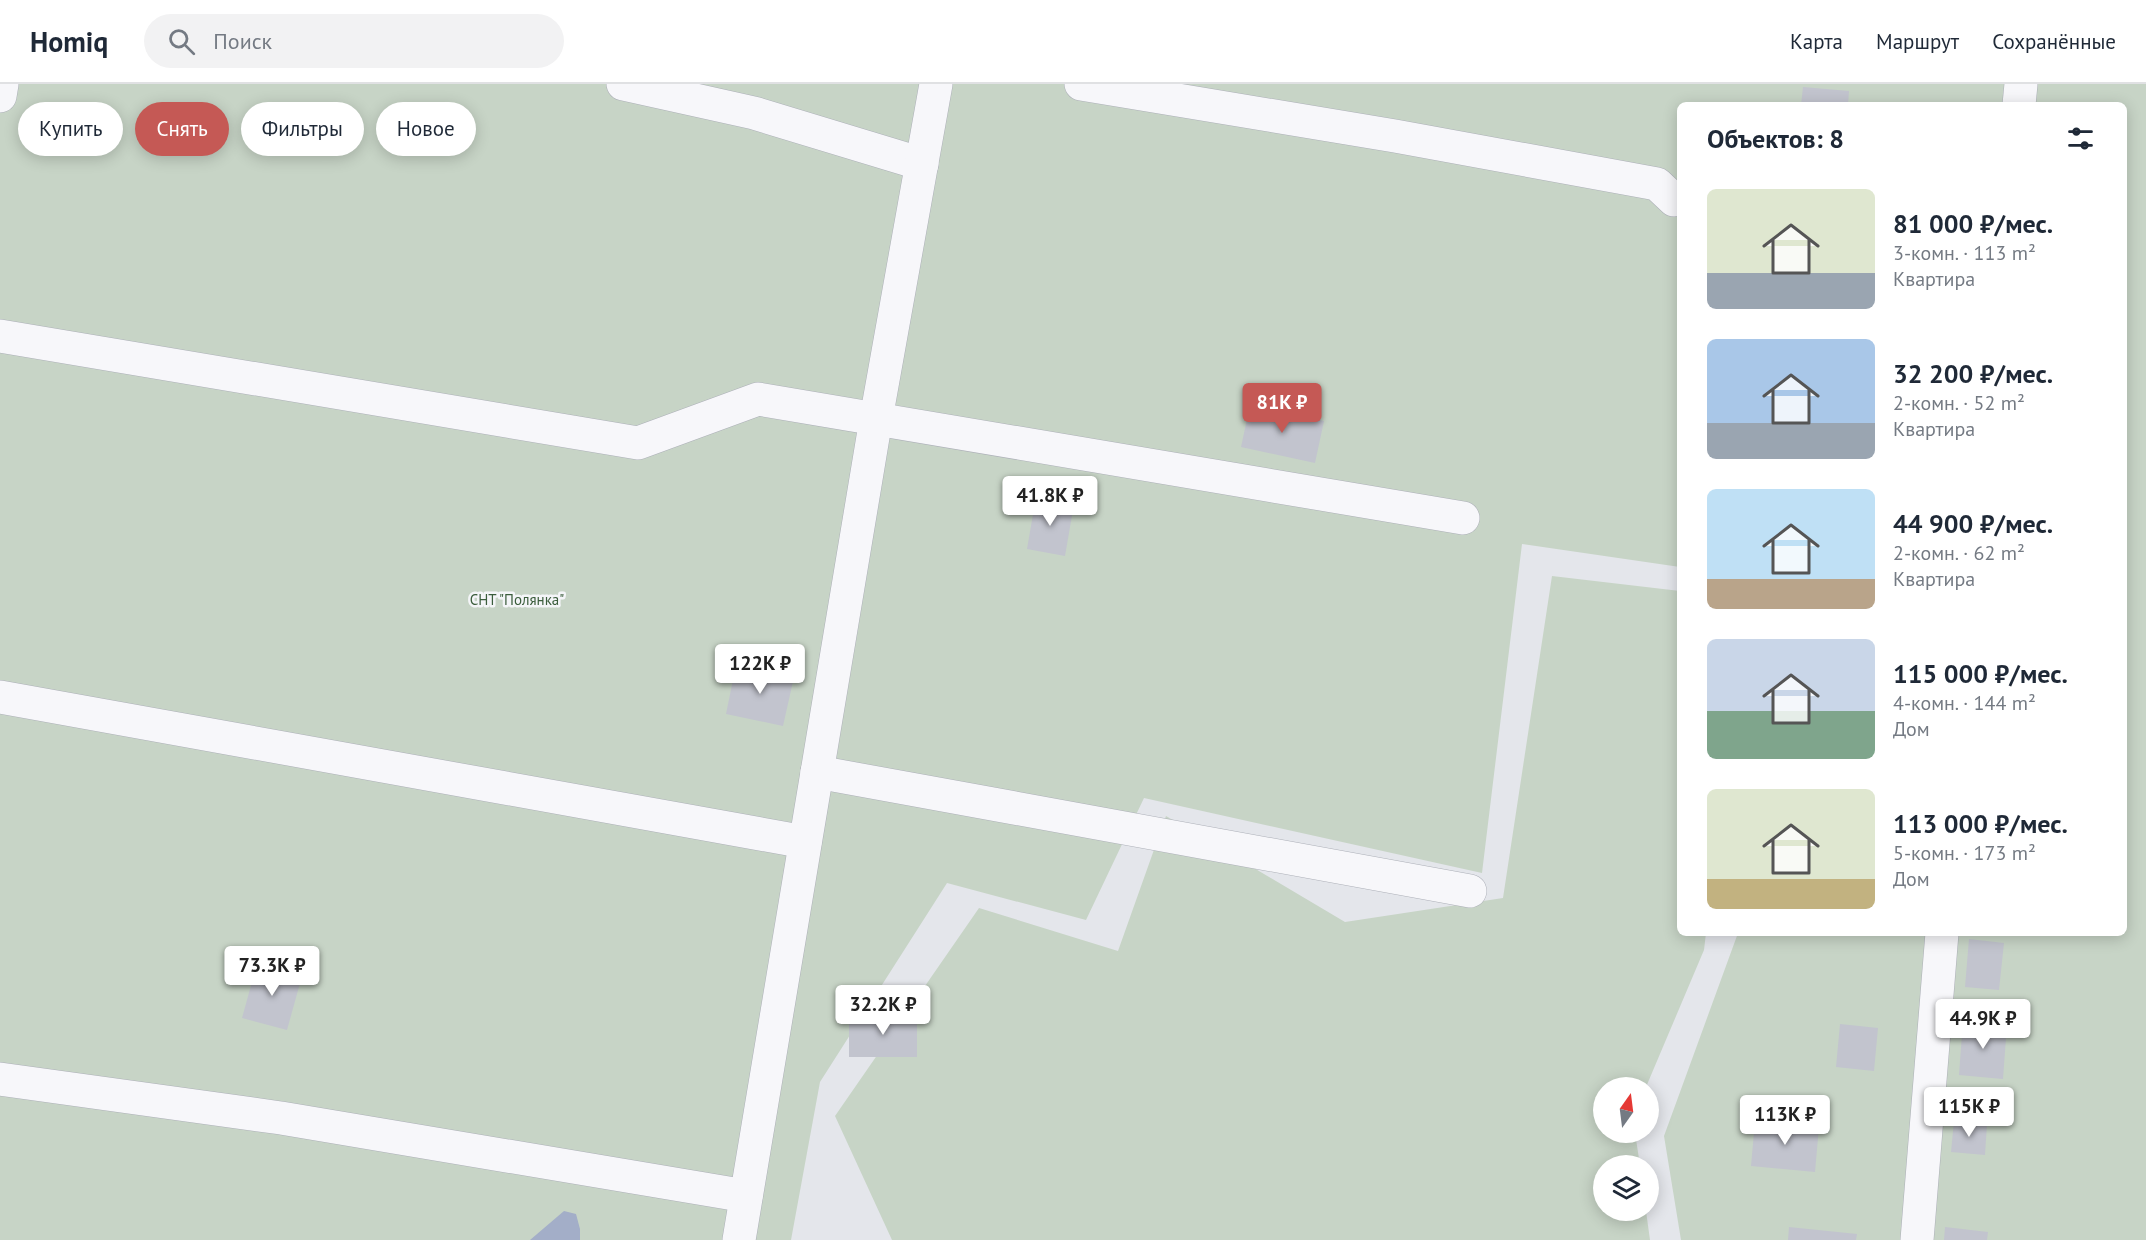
<!DOCTYPE html>
<html lang="ru">
<head>
<meta charset="utf-8">
<style>
  body { margin:0; font-family:"PT Sans",sans-serif; background:#f2f2f3; color:#1f2937; height:100vh; display:flex; flex-direction:column; font-size:22px; white-space:nowrap }
  * { box-sizing:border-box; margin:0 }
  p { font-size:20px; color:#747a83 }
  .icon { flex:none; width:33px; height:33px; fill:none; stroke:currentColor; stroke-width:2; stroke-linecap:round; stroke-linejoin:round }
  .map { position:relative; flex:1; overflow:hidden }
  .details { position:absolute; left:1677px; top:18px; width:450px; height:834px; display:flex; flex-direction:column; background:#fff; border-radius:9px; box-shadow:0 3px 15px #0003 }
  .details>* { flex:none }
  .guide { position:absolute; left:18px; top:18px; width:570px; height:54px; display:flex; gap:12px }
  .needle { width:39px; rotate:14deg }
  .buttons { position:absolute; left:1593px; top:993px; display:grid; gap:12px }
  .buttons a { display:grid; place-items:center; width:66px; height:66px; border-radius:50%; background:#fff; box-shadow:0 3px 15px #0003; font-size:30px }
  .price { position:absolute; translate:-50% -51px; padding:0 14px; border-radius:6px; background:#fff; color:#222; font-size:20px; line-height:39px; filter:drop-shadow(0 2px 3px #0008) }
  .price::after { content:''; position:absolute; left:50%; top:36px; width:18px; height:14px; margin-left:-9px; background:inherit; clip-path:polygon(0 0,100% 0,50% 100%) }
  .price.on { background:#c55955; color:#fff }
  ul { padding:0; list-style:none }
  li { display:flex; align-items:center; gap:18px; height:150px; padding:0 30px }
  li span { display:grid; place-items:center; flex:none; width:168px; height:120px; border-radius:9px; color:#555 }
  li>.icon { margin-inline-start:auto }
  span .icon { width:72px; height:72px; fill:#fffc; stroke-width:1 }
  li b { font-size:26px }
  h2 { display:flex; justify-content:space-between; align-items:center; height:72px; padding:0 30px; font-size:26px }
  .pill { padding:0 21px; border-radius:27px; background:#fff; box-shadow:0 3px 15px #0003; font-size:21px; line-height:54px }
  .pill.on { background:#c55955; color:#fff }
  header { display:flex; align-items:center; gap:36px; box-sizing:border-box; height:84px; padding:0 30px; background:#fff; border-bottom:2px solid #e0e1e3 }
  header strong { font-size:28px }
  nav { display:flex; gap:33px; margin-inline-start:auto; font-size:21px }
  .search { width:420px; height:54px; background:#f2f2f3; display:flex; align-items:center; gap:15px; box-sizing:border-box; padding:0 21px; border-radius:33px; color:#747a83; font-size:22px }
  .map>svg:first-child { display:block }
  .green { fill:#c7d4c6 }
  .water { fill:#a3aec8 }
  .building { fill:#c2c4ce }
  .lines { fill:none; stroke-linecap:round; stroke-linejoin:round }
  .minor-casing { stroke:#adb0b8; stroke-width:34 }
  .minor { stroke:#f7f7fa; stroke-width:33 }
  .labels { text-anchor:middle; stroke-width:5; stroke-linejoin:round; paint-order:stroke }
  .park-label { font-size:15px; fill:#3b5d3c; stroke:#f4f5f8 }
</style>
</head>
<body>
<header>
<strong>Homiq</strong>
<div class="search"><svg class="icon" aria-label="search" viewBox="0 0 24 24"><circle cx="10" cy="10" r="6"/><path d="M15 15l6 6"/></svg>Поиск</div>
<nav><a>Карта</a><a>Маршрут</a><a>Сохранённые</a></nav>
</header>
<div class="map">
<svg width="2146" height="1156" viewBox="0 0 2146 1156">
  <rect width="100%" height="100%" fill="#e4e6eb"/>
  <g class="green">
    <path d="M 0,0 L 2146,0 L 2146,1156 L 1681,1156 L 1664,1052 L 1738,849 L 2124,849 L 2124,21 L 1680,21 L 1680,483 L 1522,460 L 1482,789 L 1144,714 L 1086,836 L 947,799 L 820,998 L 791,1156 L 0,1156 Z"/>
    <path d="M 1552,492 L 1680,507 L 1680,849 L 1706,849 L 1704,866 L 1646,1003 L 1604,1004 L 1604,1048 L 1635,1049 L 1640,1081 L 1604,1082 L 1604,1126 L 1646,1127 L 1650,1156 L 892,1156 L 835,1032 L 979,824 L 1118,867 L 1166,732 L 1345,838 L 1503,814 Z"/>
  </g>
  <path class="water" d="M 564,1127 L 576,1130 L 580,1145 L 580,1156 L 530,1156 Z"/>
  <g class="building">
    <path d="M 1803,3 L 1849,7 L 1848,21 L 1801,21 Z"/>
    <path d="M 1250,321 L 1324,337 L 1315,379 L 1241,363 Z"/>
    <path d="M 1036,413 L 1074,420 L 1065,472 L 1027,465 Z"/>
    <path d="M 736,581 L 794,593 L 783,642 L 726,630 Z"/>
    <path d="M 1969,855 L 2004,859 L 1999,906 L 1965,903 Z"/>
    <path d="M 257,880 L 302,892 L 287,946 L 242,934 Z"/>
    <rect x="849" y="932" width="68" height="41"/>
    <path d="M 1963,936 L 2007,940 L 2003,995 L 1959,991 Z"/>
    <path d="M 1840,940 L 1878,944 L 1874,987 L 1836,983 Z"/>
    <path d="M 1755,1037 L 1819,1043 L 1815,1088 L 1751,1082 Z"/>
    <path d="M 1954,1037 L 1987,1040 L 1985,1071 L 1951,1068 Z"/>
    <path d="M 1789,1143 L 1857,1150 L 1856,1156 L 1788,1156 Z"/>
    <path d="M 1945,1143 L 1988,1148 L 1987,1156 L 1944,1156 Z"/>
  </g>
  <g class="lines">
    <defs>
      <g id="minor">
        <path d="M 623,0 L 754,29 L 922,80"/>
        <path d="M 1081,0 L 1395,52 L 1657,100 L 1674,116"/>
        <path d="M 0,12 L 2,0"/>
        <path d="M 2019,21 L 2021,0"/>
        <path d="M 0,252 L 638,359 L 758,315 L 1463,434"/>
        <path d="M 0,613 L 805,758"/>
        <path d="M 817,688 L 1470,807"/>
        <path d="M 0,995 L 281,1034 L 746,1112"/>
        <path d="M 739,1156 L 876,335 L 936,0"/>
        <path d="M 1917,1156 L 1942,849"/>
      </g>
    </defs>
    <use href="#minor" class="minor-casing"/>
    <use href="#minor" class="minor"/>
  </g>
  <g class="labels">
    <g class="park-label">
      <text x="517" y="521">СНТ "Полянка"</text>
    </g>
  </g>
</svg>
<div class="buttons">
<a><svg class="needle" viewBox="-14 -14 28 28"><path d="M0-13l5 13h-10z" fill="#e53935"/><path d="M0 13l5-13h-10z" fill="#747a83"/></svg></a>
<a><svg class="icon" aria-label="layers" viewBox="0 0 24 24"><path d="M12 4l9 5-9 5-9-5zM3 14l9 5 9-5"/></svg></a>
</div>
<b class="price on" style="left:1282px;top:350px">81K ₽</b>
<b class="price" style="left:1050px;top:443px">41.8K ₽</b>
<b class="price" style="left:760px;top:611px">122K ₽</b>
<b class="price" style="left:272px;top:913px">73.3K ₽</b>
<b class="price" style="left:883px;top:952px">32.2K ₽</b>
<b class="price" style="left:1983px;top:966px">44.9K ₽</b>
<b class="price" style="left:1969px;top:1054px">115K ₽</b>
<b class="price" style="left:1785px;top:1062px">113K ₽</b>
<div class="guide">
<a class="pill">Купить</a>
<a class="pill on">Снять</a>
<a class="pill">Фильтры</a>
<a class="pill">Новое</a>
</div>
<section class="details">
<h2>Объектов: 8<svg class="icon" aria-label="filters" viewBox="0 0 24 24"><path d="M4 7h16M4 17h16"/><circle cx="9" cy="7" r="2"/><circle cx="15" cy="17" r="2"/></svg></h2>
<ul>
<li><span style="background:linear-gradient(#dfe7d0 70%,#9aa5b1 0)"><svg class="icon" aria-label="home" viewBox="0 0 24 24"><path d="M3 11l9-7 9 7M6 9v11h12V9"/></svg></span><div><b>81 000 ₽/мес.</b><p>3-комн. · 113 m²</p><p>Квартира</p></div></li>
<li><span style="background:linear-gradient(#a9c7e8 70%,#9aa5b1 0)"><svg class="icon" aria-label="home" viewBox="0 0 24 24"><path d="M3 11l9-7 9 7M6 9v11h12V9"/></svg></span><div><b>32 200 ₽/мес.</b><p>2-комн. · 52 m²</p><p>Квартира</p></div></li>
<li><span style="background:linear-gradient(#bfe0f5 75%,#b9a48a 0)"><svg class="icon" aria-label="home" viewBox="0 0 24 24"><path d="M3 11l9-7 9 7M6 9v11h12V9"/></svg></span><div><b>44 900 ₽/мес.</b><p>2-комн. · 62 m²</p><p>Квартира</p></div></li>
<li><span style="background:linear-gradient(#c9d6e8 60%,#7fa58c 0)"><svg class="icon" aria-label="home" viewBox="0 0 24 24"><path d="M3 11l9-7 9 7M6 9v11h12V9"/></svg></span><div><b>115 000 ₽/мес.</b><p>4-комн. · 144 m²</p><p>Дом</p></div></li>
<li><span style="background:linear-gradient(#dfe7d0 75%,#c2b280 0)"><svg class="icon" aria-label="home" viewBox="0 0 24 24"><path d="M3 11l9-7 9 7M6 9v11h12V9"/></svg></span><div><b>113 000 ₽/мес.</b><p>5-комн. · 173 m²</p><p>Дом</p></div></li>
</ul>
</section>
</div>
</body>
</html>
